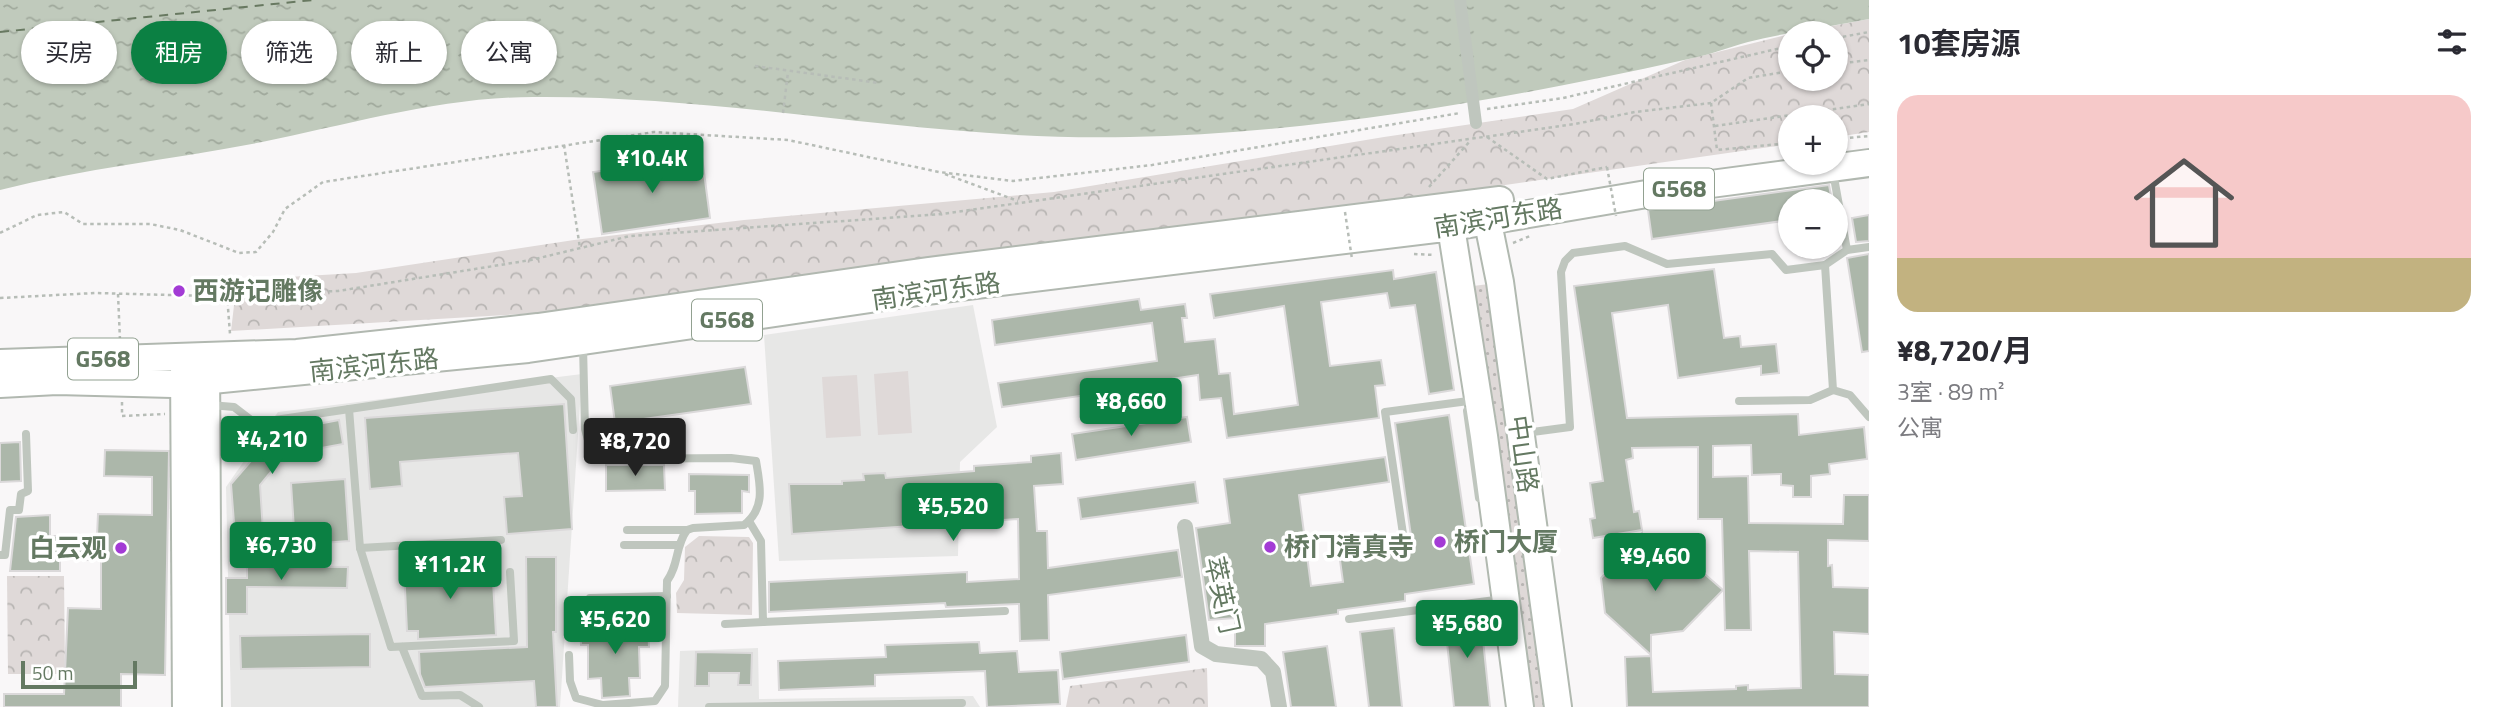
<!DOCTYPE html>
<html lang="zh">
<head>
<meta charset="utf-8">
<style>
  body { margin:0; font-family:"Titillium Web","Noto Sans SC",sans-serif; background:#f7f7f7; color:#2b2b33; height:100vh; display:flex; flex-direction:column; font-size:26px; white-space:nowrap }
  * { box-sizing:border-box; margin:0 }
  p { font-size:23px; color:#7c7c81 }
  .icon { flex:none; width:38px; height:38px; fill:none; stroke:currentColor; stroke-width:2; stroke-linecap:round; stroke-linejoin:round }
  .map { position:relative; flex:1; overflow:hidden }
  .side { display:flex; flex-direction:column; background:#fff; width:630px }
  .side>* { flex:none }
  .hud { position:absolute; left:21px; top:21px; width:665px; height:63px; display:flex; gap:14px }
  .controls { position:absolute; left:1778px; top:21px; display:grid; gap:14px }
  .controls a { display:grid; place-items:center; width:70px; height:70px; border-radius:50%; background:#fff; box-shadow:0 2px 5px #0004; font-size:35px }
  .scale { position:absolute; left:21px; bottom:18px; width:116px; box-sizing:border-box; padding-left:7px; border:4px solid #647962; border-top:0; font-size:19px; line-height:24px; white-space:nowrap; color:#647962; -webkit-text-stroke:5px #fff; paint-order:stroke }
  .price { position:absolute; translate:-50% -60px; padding:0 16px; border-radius:7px; background:#0b8043; color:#fff; font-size:23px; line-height:46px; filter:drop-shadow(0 2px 4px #0008) }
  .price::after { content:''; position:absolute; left:50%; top:42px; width:21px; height:16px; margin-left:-10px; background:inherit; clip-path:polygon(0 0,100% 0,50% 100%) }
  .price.selected { background:#222; color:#fff }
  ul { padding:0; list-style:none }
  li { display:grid; align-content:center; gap:14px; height:371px; padding:0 28px }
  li+li { border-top:2px solid #e1e1e2 }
  li span { display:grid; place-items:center; height:217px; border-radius:21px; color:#555 }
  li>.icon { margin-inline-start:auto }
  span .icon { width:126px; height:126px; fill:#fffc; stroke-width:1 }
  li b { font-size:30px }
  h2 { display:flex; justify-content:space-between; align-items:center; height:84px; padding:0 28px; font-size:30px }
  .tag { padding:0 24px; border-radius:32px; background:#fff; box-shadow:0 2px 5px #0004; font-size:24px; line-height:63px }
  .tag.selected { background:#0b8043; color:#fff }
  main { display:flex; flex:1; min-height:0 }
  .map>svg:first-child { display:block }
  .built { fill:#e7e7e6 }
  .grass { fill:url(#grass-dots) }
  .park { fill:url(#park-crowns) }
  .pitch { fill:#dfd9d8 }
  .water { fill:url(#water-ripples) }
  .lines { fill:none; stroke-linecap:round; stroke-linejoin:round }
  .ferry { stroke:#687961; stroke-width:2; stroke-dasharray:9 7; stroke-linecap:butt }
  .building { fill:#acb7aa; stroke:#dbd9da; stroke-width:2 }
  .primary-casing { stroke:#b1b9b0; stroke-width:30 }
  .trunk-casing { stroke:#b1b8b0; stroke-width:30 }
  .path { stroke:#b7bdb7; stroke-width:2.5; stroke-dasharray:3.5 3.5; stroke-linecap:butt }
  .service { stroke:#bfc6be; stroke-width:8 }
  .minor { stroke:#bfc6be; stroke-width:16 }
  .primary { stroke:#fff; stroke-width:26 }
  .trunk { stroke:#fff; stroke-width:26 }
  .path-bridge { stroke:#b7bdb7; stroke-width:2.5; stroke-dasharray:3.5 3.5; stroke-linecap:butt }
  .pedestrian-bridge { stroke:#bfc6be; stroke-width:12 }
  .poi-dot { fill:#a33bd5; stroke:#fff; stroke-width:2.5 }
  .labels { text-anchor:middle; stroke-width:7; stroke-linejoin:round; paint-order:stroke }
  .shield { fill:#fff; stroke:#92a191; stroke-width:2 }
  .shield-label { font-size:24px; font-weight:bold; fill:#647962 }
  .street-label { font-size:26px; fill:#647962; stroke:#fff }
  .poi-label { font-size:26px; font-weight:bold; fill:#647962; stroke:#fff; text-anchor:start }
</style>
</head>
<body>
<main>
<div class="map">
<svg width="1869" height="707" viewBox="0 0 1869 707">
  <defs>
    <pattern id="grass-dots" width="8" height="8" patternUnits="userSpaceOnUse" patternTransform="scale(1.75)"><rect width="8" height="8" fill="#dfd9d8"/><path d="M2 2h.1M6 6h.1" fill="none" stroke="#b8b5b3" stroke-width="1.8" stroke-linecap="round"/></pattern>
    <pattern id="park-crowns" width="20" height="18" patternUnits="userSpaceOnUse" patternTransform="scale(1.75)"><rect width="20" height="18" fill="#dfd9d8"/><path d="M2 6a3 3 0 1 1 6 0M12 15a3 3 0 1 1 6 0" fill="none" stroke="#b8b5b3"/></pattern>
    <pattern id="water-ripples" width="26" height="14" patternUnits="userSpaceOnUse" patternTransform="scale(1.75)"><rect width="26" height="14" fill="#c0cabc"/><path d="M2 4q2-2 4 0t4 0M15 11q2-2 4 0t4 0" fill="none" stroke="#a0a99c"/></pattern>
  </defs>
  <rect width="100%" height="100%" fill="#f9f7f8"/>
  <g class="built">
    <path d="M 973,305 L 997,427 L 960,462 L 958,556 L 779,561 L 764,335 Z"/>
    <path d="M 582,374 L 560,707 L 231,707 L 226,487 L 278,412 Z"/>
    <path d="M 758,648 L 759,699 L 973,696 L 980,707 L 678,707 L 680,651 Z"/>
  </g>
  <path class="grass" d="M 1489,284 L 1545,707 L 1529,707 L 1473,286 Z"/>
  <g class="park">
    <path d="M 1869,19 L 1869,132 L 1836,137 L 1836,117 L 1790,117 L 1790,144 L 1394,201 L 608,309 L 231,331 L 237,280 L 356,273 L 574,240 L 744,220 L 1054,192 L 1384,137 L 1573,109 L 1685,60 L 1790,34 L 1790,79 L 1836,79 L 1836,33 L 1795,33 Z"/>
    <path d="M 699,536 L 749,537 L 753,543 L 752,615 L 677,613 L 676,593 L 684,580 L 685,547 Z"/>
    <path d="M 7,576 L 64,576 L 65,674 L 8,674 Z"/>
    <path d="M 1207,668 L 1208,707 L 1066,707 L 1070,686 Z"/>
  </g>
  <g class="pitch">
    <path d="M 908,371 L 912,433 L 878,435 L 874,374 Z"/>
    <path d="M 857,375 L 861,436 L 826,438 L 822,377 Z"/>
  </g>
  <path class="water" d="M 0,0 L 1869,0 L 1869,19 C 1828,27 1788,32 1748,42 C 1727,48 1706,56 1684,60 C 1502,100 1317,133 1130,137 C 930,142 733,95 533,97 C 442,97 351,124 262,142 C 175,159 86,168 0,190 Z"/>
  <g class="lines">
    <path class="ferry" d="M 0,32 L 313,0"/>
  </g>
  <g class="building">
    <path d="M 702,157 L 710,218 L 602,234 L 593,172 Z"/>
    <path d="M 1829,185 L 1832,201 L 1790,201 L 1790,220 L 1652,239 L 1648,210 Z"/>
    <path d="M 1869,215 L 1869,241 L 1856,242 L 1852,218 Z"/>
    <path d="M 1869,254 L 1869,351 L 1862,352 L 1847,258 Z"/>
    <path d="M 1714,269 L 1724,338 L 1740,336 L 1741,347 L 1776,344 L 1779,373 L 1761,375 L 1761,366 L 1678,378 L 1668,305 L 1612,313 L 1627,418 L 1798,414 L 1799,435 L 1864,427 L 1867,459 L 1829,464 L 1830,474 L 1811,476 L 1811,497 L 1793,497 L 1793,486 L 1781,485 L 1781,474 L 1752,475 L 1751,445 L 1713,446 L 1713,477 L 1748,476 L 1749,523 L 1843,524 L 1844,495 L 1869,495 L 1869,541 L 1828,540 L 1828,566 L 1832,565 L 1833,587 L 1869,588 L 1869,634 L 1834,632 L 1835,674 L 1869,675 L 1869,707 L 1627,707 L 1625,657 L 1651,656 L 1653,692 L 1736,689 L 1736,686 L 1748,685 L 1748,690 L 1801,688 L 1798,552 L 1749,551 L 1751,630 L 1725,630 L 1722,519 L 1698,519 L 1698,447 L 1632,448 L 1633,458 L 1626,460 L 1634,512 L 1639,511 L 1642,530 L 1593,538 L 1590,519 L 1595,518 L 1590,483 L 1603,481 L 1574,286 Z"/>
    <path d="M 1393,270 L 1394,279 L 1436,272 L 1454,390 L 1429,394 L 1415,305 L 1390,308 L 1387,293 L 1321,302 L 1330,366 L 1381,360 L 1385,385 L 1375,386 L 1379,418 L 1227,438 L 1221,398 L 1200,400 L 1198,375 L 1158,381 L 1158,385 L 1002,407 L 998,383 L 1157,361 L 1152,323 L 995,345 L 992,320 L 1139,299 L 1141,310 L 1185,304 L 1187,318 L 1182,318 L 1185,342 L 1215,339 L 1219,374 L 1230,373 L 1234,414 L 1298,405 L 1284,306 L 1214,318 L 1210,294 Z"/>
    <path d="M 745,367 L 751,404 L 615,423 L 610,386 Z"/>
    <path d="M 564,404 L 572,529 L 507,534 L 504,497 L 522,496 L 518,453 L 400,462 L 402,486 L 370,489 L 365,418 Z"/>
    <path d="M 1449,415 L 1474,584 L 1405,594 L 1405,601 L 1338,610 L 1338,614 L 1265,624 L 1265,646 L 1235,646 L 1235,618 L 1209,620 L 1196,528 L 1230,523 L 1224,479 L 1385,457 L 1389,482 L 1299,495 L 1311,586 L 1343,582 L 1339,553 L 1412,543 L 1395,423 Z"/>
    <path d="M 1187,417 L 1191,442 L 1076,460 L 1072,434 Z"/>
    <path d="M 339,420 L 343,444 L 289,454 L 288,451 L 260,485 L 264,547 L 236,549 L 231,484 L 276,432 Z"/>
    <path d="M 20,442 L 21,481 L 0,482 L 0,443 Z"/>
    <path d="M 105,450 L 169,451 L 165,675 L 121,674 L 121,707 L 4,707 L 4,694 L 64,694 L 68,608 L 101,609 L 101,560 L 60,560 L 60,571 L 10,571 L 16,517 L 50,515 L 50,536 L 97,536 L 98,514 L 152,515 L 152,477 L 104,476 Z"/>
    <path d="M 1061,453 L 1063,484 L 1034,486 L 1037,531 L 1047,531 L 1048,568 L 1178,550 L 1182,577 L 1048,595 L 1049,640 L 1020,641 L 1019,604 L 946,607 L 945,603 L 769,612 L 769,582 L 967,572 L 967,582 L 1019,579 L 1018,519 L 792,534 L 789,484 L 842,484 L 842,481 L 864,480 L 863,474 L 885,473 L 886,478 L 974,471 L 974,466 L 1031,462 L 1031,456 Z"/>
    <path d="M 606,465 L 664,465 L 665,490 L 606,491 Z"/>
    <path d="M 689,474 L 749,475 L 749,492 L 742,491 L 742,513 L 695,514 L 695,491 L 689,491 Z"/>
    <path d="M 345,479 L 349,541 L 295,545 L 291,483 Z"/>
    <path d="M 1195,482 L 1198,503 L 1081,519 L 1078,498 Z"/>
    <path d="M 1642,533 L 1645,552 L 1676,549 L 1723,590 L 1683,631 L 1651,635 L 1651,655 L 1605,613 L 1601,578 Z"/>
    <path d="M 526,557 L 556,557 L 556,632 L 553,632 L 557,707 L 536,707 L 534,681 L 425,687 L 420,674 L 419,652 L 527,647 Z"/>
    <path d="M 492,563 L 496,635 L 418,639 L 418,631 L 407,631 L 404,568 Z"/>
    <path d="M 247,566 L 348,567 L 347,588 L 247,587 L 247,614 L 226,614 L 226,578 L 247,578 Z"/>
    <path d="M 1480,611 L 1490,707 L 1454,707 L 1444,615 Z"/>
    <path d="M 648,625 L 649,647 L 639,647 L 640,678 L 629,678 L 630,696 L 602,698 L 601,678 L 588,679 L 588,645 L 581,645 L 580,627 Z"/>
    <path d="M 1394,628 L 1402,707 L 1369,707 L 1360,632 Z"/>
    <path d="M 370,634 L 370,667 L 241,669 L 240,636 Z"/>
    <path d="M 1186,635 L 1189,662 L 1063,679 L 1060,652 Z"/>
    <path d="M 979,642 L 980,653 L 1017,651 L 1019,672 L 1058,670 L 1060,704 L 987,707 L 985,671 L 875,675 L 875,686 L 779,690 L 778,661 L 886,657 L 885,645 Z"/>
    <path d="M 1327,646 L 1336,707 L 1291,707 L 1283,652 Z"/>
    <path d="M 696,652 L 752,653 L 751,685 L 738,685 L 739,673 L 709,673 L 709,686 L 695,686 Z"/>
  </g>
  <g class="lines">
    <defs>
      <g id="primary">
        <path d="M 1484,203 L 1500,282 L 1558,707"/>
        <path d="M 1448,208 L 1484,436 L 1520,707"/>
        <path d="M 206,359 L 208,707"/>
        <path d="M 184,362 L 186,707"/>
      </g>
      <g id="trunk">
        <path d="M 0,363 L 297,353 L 538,327 L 928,271 L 1500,200"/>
        <path d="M 0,384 L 57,381 L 172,384 L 528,349 L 918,292 L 1452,227 L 1688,187 L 1869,163"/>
      </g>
    </defs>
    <use href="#primary" class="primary-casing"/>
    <use href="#trunk" class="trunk-casing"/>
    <g class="path">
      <path d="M 1836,38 L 1869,32"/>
      <path d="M 1836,64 L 1869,60"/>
      <path d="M 755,66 L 879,83"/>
      <path d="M 1711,103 L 1717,150 L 1790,143"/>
      <path d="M 1487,109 L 1563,98 L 1790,46"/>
      <path d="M 783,113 L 788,72"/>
      <path d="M 1715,126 L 1869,104"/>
      <path d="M 1487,137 L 1547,179 L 1607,167"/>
      <path d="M 1836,139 L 1869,136"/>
      <path d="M 564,145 L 580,248"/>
      <path d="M 945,174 L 1018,201"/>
      <path d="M 1429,187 L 1471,140"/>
      <path d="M 0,233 L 37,215 L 64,212 L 83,224 L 150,224 L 180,230 L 239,253 L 256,252 L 273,232 L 285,209 L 323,182 L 654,132 L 788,140 L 939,172 L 1013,181 L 1152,165 L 1460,113"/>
      <path d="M 1513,243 L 1530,236"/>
      <path d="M 1414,254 L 1435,255"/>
      <path d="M 118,294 L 120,340"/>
      <path d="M 227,295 L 230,334"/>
      <path d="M 0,298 L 95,293 L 207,296 L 338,291 L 531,260 L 630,236 L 942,214 L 1575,124 L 1635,112 L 1711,103 L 1748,78 L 1790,71"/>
      <path d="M 122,402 L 122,416 L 165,414"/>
    </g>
    <g class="service">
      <path d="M 1847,250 L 1869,247"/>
      <path d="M 1833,390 L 1850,395 L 1869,417"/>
      <path d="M 1739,401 L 1810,400 L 1833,390 L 1825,265 L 1847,250 L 1833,172"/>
      <path d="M 210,405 L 234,407 L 255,423 L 551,379 L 571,399 L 573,430"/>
      <path d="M 349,409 L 360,548 L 391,647 L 514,641 L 510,572"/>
      <path d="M 1467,411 L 1479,498"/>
      <path d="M 1525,433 L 1570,427 L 1561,272 L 1565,261 L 1573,253 L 1625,246 L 1667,264 L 1772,254 L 1786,270 L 1825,265"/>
      <path d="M 749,521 L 761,541 L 763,622 L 1005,611"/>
      <path d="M 627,530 L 687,530"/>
      <path d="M 1403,534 L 1385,412 L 1476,400"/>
      <path d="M 624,545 L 679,545"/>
      <path d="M 360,548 L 501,540"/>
      <path d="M 0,555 L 5,555 L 10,510 L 19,510 L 21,494 L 28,491 L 26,434"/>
      <path d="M 590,598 L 667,596"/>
      <path d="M 1349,619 L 1503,599"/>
      <path d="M 725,624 L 763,622"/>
      <path d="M 402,647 L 422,696 L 460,695 L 479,707"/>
      <path d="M 569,655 L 570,681 L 576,698 L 603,705 L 655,701 L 665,686 L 667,581 C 679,565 675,546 687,530 L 693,528 L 744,525 C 766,508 760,485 756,461 L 731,458 L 593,459 L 585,429 L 583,346"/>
      <path d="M 709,707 L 962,703"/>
    </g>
    <path class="minor" d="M 1185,527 L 1202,646 L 1216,654 L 1261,659 L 1273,672 L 1279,707"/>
    <use href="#primary" class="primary"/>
    <use href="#trunk" class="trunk"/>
    <g class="path-bridge">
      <path d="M 1607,167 L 1616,216"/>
      <path d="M 1345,212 L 1352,259"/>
    </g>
    <path class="pedestrian-bridge" d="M 1460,0 L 1476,123"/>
  </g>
  <g class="poi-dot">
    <circle cx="179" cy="291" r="7"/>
    <circle cx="1440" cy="542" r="7"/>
    <circle cx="1270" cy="547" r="7"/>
    <circle cx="121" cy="548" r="7"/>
  </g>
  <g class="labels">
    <g class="shield">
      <rect x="1644" y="168.5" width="70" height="41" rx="5"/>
      <rect x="692" y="299.5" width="70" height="41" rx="5"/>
      <rect x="68" y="338.5" width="70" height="41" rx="5"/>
    </g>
    <g class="shield-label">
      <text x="1679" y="197">G568</text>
      <text x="727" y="328">G568</text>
      <text x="103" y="367">G568</text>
    </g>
    <g class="street-label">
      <text transform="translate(1498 218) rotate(-9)" y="9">南滨河东路</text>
      <text transform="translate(936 291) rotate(-8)" y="9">南滨河东路</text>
      <text transform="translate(374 365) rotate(-6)" y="9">南滨河东路</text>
      <text transform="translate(1523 454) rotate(82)" y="9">中山路</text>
      <text transform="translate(1222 595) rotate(78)" y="9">萃英门</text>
    </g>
    <g class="poi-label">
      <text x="193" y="300">西游记雕像</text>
      <text x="1454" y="551">桥门大厦</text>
      <text x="1284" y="556">桥门清真寺</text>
      <text x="107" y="557" text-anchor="end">白云观</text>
    </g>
  </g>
</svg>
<div class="controls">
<a><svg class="icon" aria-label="locate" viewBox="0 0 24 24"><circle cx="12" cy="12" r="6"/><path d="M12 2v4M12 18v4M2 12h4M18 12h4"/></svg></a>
<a>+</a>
<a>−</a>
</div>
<div class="scale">50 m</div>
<b class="price" style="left:652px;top:195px">¥10.4K</b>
<b class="price" style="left:1131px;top:438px">¥8,660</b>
<b class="price" style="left:272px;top:476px">¥4,210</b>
<b class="price selected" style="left:635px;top:478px">¥8,720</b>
<b class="price" style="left:953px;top:543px">¥5,520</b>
<b class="price" style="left:281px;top:582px">¥6,730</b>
<b class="price" style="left:1655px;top:593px">¥9,460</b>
<b class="price" style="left:450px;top:601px">¥11.2K</b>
<b class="price" style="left:615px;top:656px">¥5,620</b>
<b class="price" style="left:1467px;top:660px">¥5,680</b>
<div class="hud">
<a class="tag">买房</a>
<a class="tag selected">租房</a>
<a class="tag">筛选</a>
<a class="tag">新上</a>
<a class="tag">公寓</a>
</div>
</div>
<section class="side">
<h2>10套房源<svg class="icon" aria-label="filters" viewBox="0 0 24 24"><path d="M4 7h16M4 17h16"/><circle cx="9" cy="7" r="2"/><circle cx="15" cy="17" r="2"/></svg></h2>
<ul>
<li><span style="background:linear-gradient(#f6c9c9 75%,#c2b280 0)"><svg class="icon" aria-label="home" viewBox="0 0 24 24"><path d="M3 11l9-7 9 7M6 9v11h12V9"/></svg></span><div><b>¥8,720/月</b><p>3室 · 89 m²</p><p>公寓</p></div></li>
</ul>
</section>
</main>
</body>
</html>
